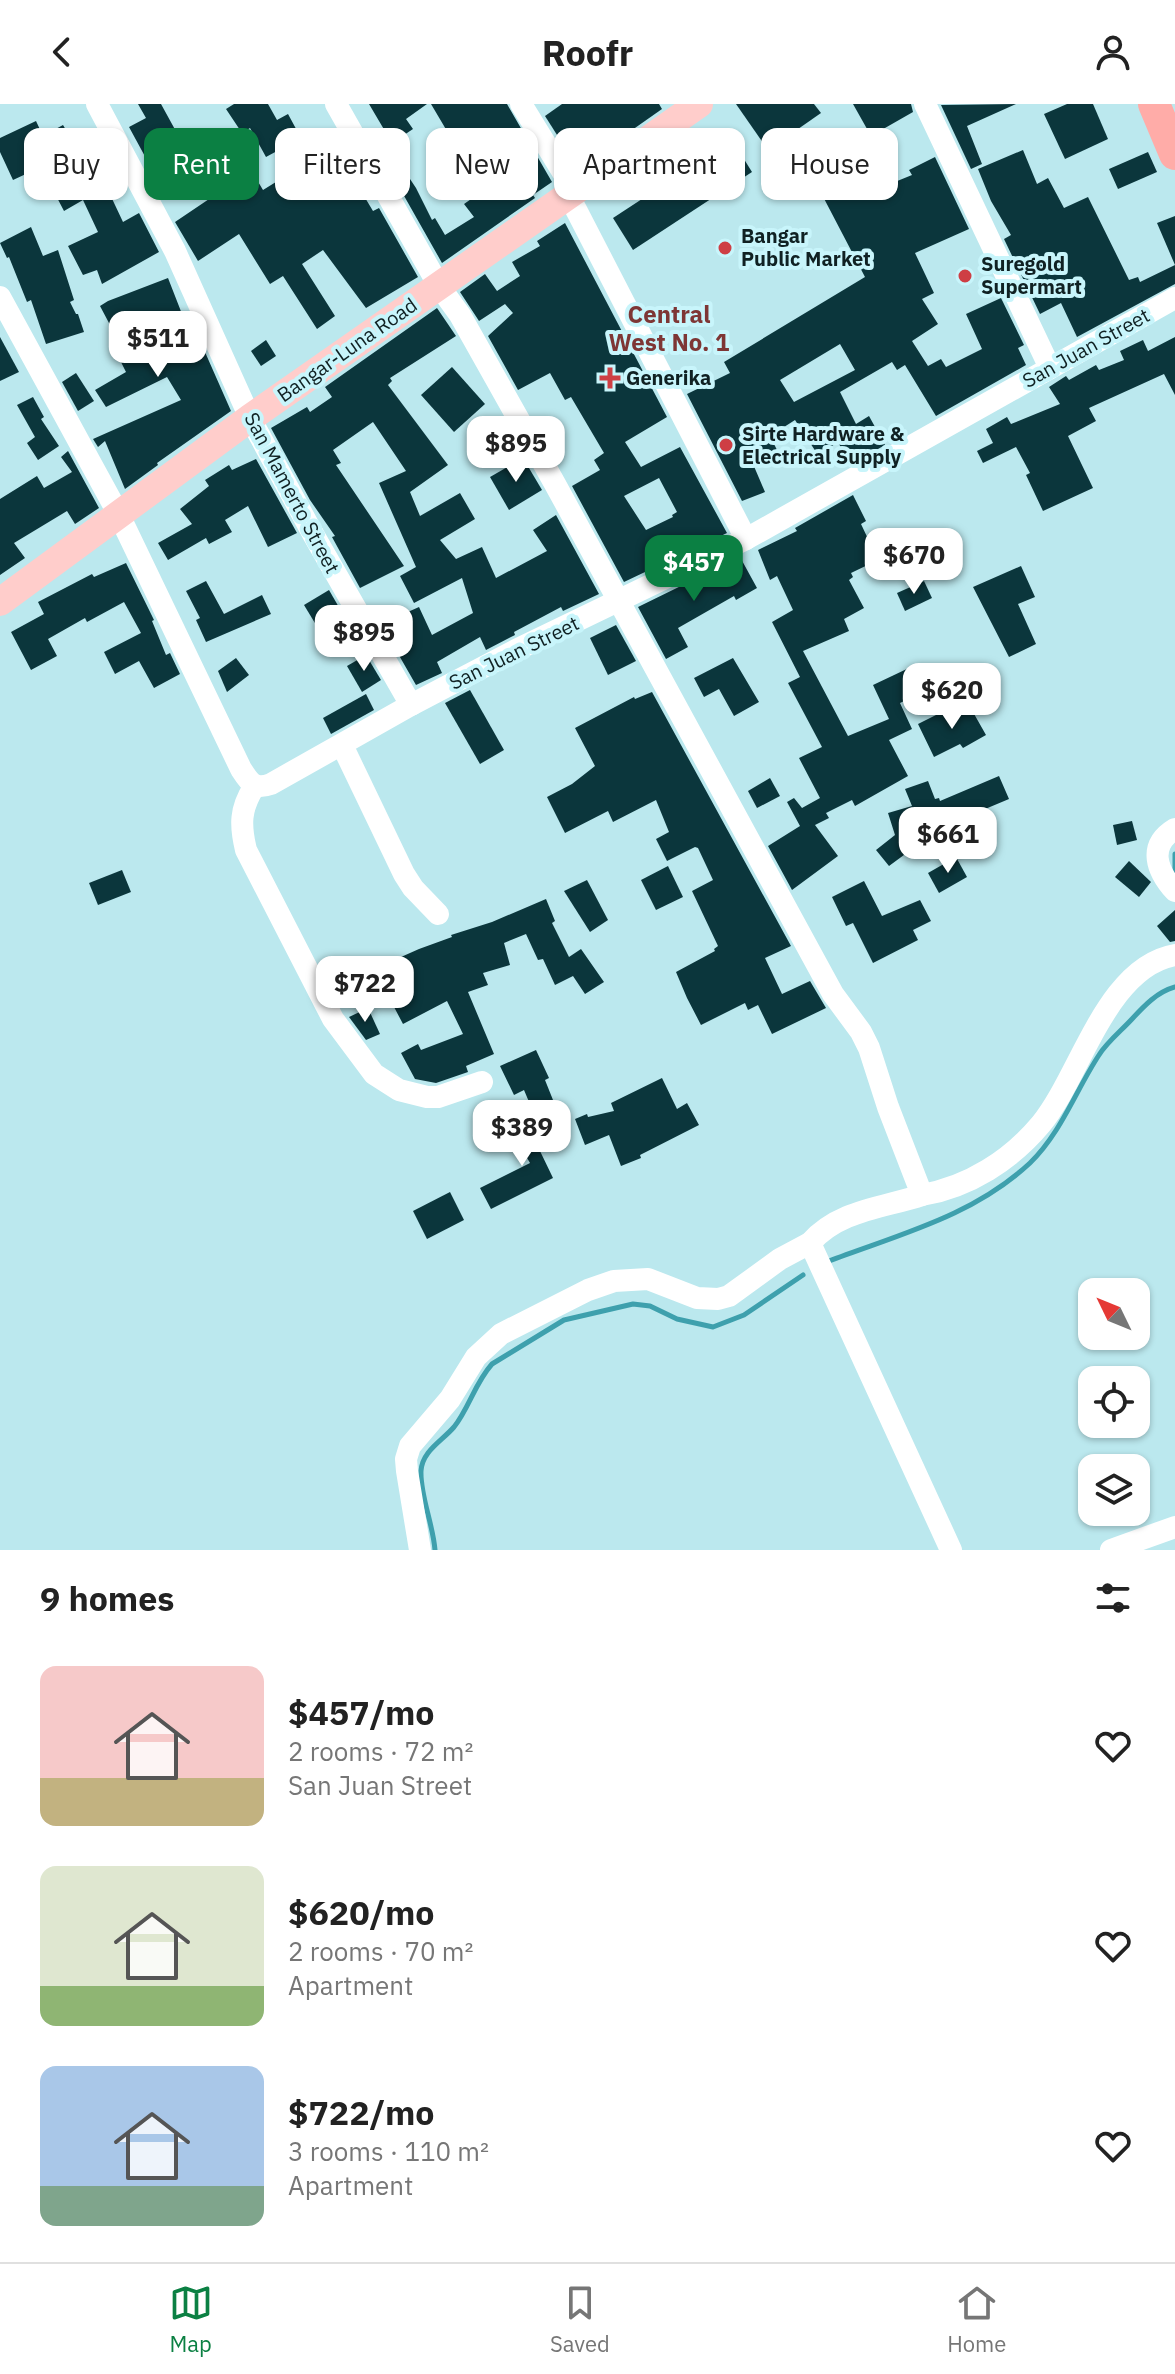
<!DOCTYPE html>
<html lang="en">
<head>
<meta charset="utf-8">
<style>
  body { margin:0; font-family:"IBM Plex Sans",sans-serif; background:#f2f2f2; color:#222; height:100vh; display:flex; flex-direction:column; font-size:30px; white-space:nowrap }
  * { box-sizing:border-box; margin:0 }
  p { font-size:26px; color:#767676 }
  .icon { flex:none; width:44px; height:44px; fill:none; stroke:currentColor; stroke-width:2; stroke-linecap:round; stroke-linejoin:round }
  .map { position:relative; height:1446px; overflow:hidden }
  .panel { display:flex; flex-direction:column; background:#fff; flex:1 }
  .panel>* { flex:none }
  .top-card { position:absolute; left:24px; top:24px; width:1128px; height:72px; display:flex; gap:16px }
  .needle { width:52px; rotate:313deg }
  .controls { position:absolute; left:1078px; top:1174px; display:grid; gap:16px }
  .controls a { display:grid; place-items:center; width:72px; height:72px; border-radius:16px; background:#fff; box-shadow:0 2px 6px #0004; font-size:40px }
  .price { position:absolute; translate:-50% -68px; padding:0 18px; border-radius:16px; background:#fff; color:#222; font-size:26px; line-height:52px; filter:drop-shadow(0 2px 4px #0008) }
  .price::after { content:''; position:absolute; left:50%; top:48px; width:24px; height:18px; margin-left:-12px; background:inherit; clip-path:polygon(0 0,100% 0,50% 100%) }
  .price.on { background:#0b8043; color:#fff }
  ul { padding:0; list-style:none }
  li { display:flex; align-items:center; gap:24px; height:200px; padding:0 40px }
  li span { display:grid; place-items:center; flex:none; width:224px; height:160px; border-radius:16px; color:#555 }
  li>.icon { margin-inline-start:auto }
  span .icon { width:96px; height:96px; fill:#fffc; stroke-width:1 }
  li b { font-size:34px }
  h2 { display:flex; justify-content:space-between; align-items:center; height:96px; padding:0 40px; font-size:34px }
  .tag { padding:0 28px; border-radius:16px; background:#fff; box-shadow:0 2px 6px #0004; font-size:28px; line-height:72px }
  .tag.on { background:#0b8043; color:#fff }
  header { display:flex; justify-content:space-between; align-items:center; height:104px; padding:0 40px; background:#fff; font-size:36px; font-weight:700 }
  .dock { display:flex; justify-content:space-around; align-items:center; height:112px; border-top:2px solid #e0e0e0; background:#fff; font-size:22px; color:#767676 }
  .dock a { display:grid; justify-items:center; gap:4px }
  .dock .on { color:#0b8043 }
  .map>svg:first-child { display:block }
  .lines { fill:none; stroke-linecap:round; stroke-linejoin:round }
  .stream { stroke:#3ea0ad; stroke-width:5 }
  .building { fill:#0b363c; fill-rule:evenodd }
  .minor { stroke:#fff; stroke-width:22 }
  .major { stroke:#ffcdcb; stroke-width:28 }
  .highway { stroke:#ffaca8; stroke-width:32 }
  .poi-dot { fill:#ce3e44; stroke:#c8f5fb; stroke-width:3 }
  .labels { text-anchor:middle; stroke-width:8; stroke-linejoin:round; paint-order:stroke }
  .poi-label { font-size:20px; font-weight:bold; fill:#102123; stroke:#c8f5fb; text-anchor:start }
  .street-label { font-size:20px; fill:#102123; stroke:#c8f5fb }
  .quarter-label { font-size:24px; font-weight:bold; fill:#7e3635; stroke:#c8f5fb }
</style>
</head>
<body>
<header><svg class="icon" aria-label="back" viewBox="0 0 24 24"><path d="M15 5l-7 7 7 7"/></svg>Roofr<svg class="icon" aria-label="person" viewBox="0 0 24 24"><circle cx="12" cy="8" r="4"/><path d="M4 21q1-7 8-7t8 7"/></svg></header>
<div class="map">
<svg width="1175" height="1446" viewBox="0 0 1175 1446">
  <rect width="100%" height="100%" fill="#bbe8ee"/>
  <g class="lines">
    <g class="stream">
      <path d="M 1175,750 L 1175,767"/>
      <path d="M 829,1157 C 900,1130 973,1112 1030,1059 C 1061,1029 1076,986 1099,951 C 1107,938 1121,927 1132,915 C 1144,902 1157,888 1175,883"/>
      <path d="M 435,1446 C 433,1420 420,1391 421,1367 C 422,1347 442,1337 454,1323 C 469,1304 475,1279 492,1260 L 564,1216 L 633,1200 L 650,1202 L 677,1215 L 713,1223 L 744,1211 L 803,1171"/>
    </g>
  </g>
  <g class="building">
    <path d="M 138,0 L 161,0 L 195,62 L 160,80 L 129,23 L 146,14 Z"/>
    <path d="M 234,0 L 268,0 L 277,16 L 288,10 L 301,34 L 266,53 L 250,24 L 242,29 L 226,5 Z"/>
    <path d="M 369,0 L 427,0 L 406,15 L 413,25 L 392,39 Z"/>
    <path d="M 431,0 L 507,0 L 552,78 L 533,91 L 535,94 L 442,159 L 390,67 L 400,60 L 416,84 L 432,116 L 435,114 L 445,131 L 474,113 L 464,100 L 484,86 L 482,83 L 517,58 L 502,35 L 469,53 L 474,65 L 451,73 L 443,49 L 457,44 Z"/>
    <path d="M 562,0 L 659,0 L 662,5 L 578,64 L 545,12 Z"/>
    <path d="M 736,0 L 814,0 L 821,9 L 768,46 Z"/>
    <path d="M 853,0 L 911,0 L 913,8 L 871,32 Z"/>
    <path d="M 1016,0 L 967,22 L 982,60 L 971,65 L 941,1 Z"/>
    <path d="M 1067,0 L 1093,0 L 1108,35 L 1065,55 L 1044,10 Z"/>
    <path d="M 36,17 L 43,32 L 63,21 L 72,36 L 93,25 L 101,42 L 91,48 L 109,82 L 107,84 L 123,118 L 139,109 L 159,148 L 102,180 L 97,166 L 83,171 L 68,142 L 98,128 L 83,96 L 64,107 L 41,63 L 13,76 L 0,48 L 0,34 Z"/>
    <path d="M 732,36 L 752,68 L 633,146 L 613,114 Z"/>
    <path d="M 334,42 L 373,107 L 379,104 L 418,173 L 366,204 L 323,146 L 302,160 L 335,212 L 317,225 L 283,172 L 270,180 L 239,130 L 198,157 L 175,118 L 215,91 L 210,83 L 248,61 L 263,86 Z"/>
    <path d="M 1023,46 L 1037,80 L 1048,74 L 1064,104 L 1088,93 L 1129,176 L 1138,173 L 1140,178 L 1175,161 L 1157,119 L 1175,112 L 1175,180 L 1077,233 L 1061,199 L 1040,210 L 1004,135 L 1011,131 L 991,97 L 978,65 Z"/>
    <path d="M 835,48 L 858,93 L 912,71 L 909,66 L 935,53 L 969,125 L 915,149 L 934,189 L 922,195 L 938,220 L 912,237 L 928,262 L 941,255 L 946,263 L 982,245 L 966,210 L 1001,194 L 1024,241 L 1018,244 L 1026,261 L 936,312 L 905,261 L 897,266 L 892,258 L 840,288 L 856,320 L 869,312 L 885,341 L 850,361 L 838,338 L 818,351 L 795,316 L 770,332 L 778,348 L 753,360 L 765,388 L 742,397 L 687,290 L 730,269 L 724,258 L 865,173 L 807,62 ZM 840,240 L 855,266 L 794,298 L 780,276 Z"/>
    <path d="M 1148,48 L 1157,68 L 1118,85 L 1109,65 Z"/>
    <path d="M 565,119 L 667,313 L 625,338 L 641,363 L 680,343 L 727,429 L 624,478 L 572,382 L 600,366 L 594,356 L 604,349 L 571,293 L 565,296 L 550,269 L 518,286 L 488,232 L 513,209 L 505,200 L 479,217 L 460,188 L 485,170 L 497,187 L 520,172 L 512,158 L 540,142 L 537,137 ZM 659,374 L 677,408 L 672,411 L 673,413 L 646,426 L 624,392 Z"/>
    <path d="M 31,123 L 43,152 L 58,146 L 74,196 L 70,198 L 76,210 L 78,210 L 84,228 L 46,240 L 31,196 L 27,198 L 9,153 L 7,154 L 0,139 Z"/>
    <path d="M 168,174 L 182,210 L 184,209 L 197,230 L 231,307 L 157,359 L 158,361 L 125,385 L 105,337 L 98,343 L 93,335 L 181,296 L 167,273 L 106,303 L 95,286 L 126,268 L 120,256 L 127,253 L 100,202 L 108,197 ZM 163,217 L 175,240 L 150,254 L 139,231 Z"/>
    <path d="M 437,204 L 456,232 L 390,274 L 392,277 L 388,281 L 448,361 L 410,388 L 420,412 L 460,389 L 475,415 L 440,436 L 456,455 L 482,443 L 496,474 L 547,447 L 533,426 L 556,411 L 599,490 L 563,507 L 561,503 L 514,528 L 515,531 L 486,546 L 480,533 L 437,558 L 442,569 L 416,581 L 381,520 L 419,503 L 432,531 L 473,509 L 462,474 L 414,499 L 400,472 L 416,463 L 379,379 L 406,367 L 373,318 L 333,346 L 341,359 L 336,361 L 404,462 L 360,484 L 332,433 L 335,432 L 310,396 L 271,324 L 307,303 L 310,308 L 332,293 L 325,283 Z"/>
    <path d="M 0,233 L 19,268 L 0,277 Z"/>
    <path d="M 1175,233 L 1175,291 L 1164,270 L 1089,304 L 1096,317 L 1068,332 L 1093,384 L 1043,407 L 1026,371 L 1030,369 L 1016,343 L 983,359 L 977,347 L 993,339 L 986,325 L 1007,313 L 1011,320 L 1060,300 L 1049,283 L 1066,272 L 1069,276 L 1096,261 L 1099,266 L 1124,256 L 1120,247 L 1143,236 L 1148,247 Z"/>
    <path d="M 266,236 L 276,252 L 261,262 L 251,247 Z"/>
    <path d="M 452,263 L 485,300 L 454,328 L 421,291 Z"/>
    <path d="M 76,269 L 94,297 L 78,307 L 62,278 Z"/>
    <path d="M 33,293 L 44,313 L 41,315 L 59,342 L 38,356 L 27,339 L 35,333 L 17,301 Z"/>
    <path d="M 68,347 L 99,404 L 75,420 L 67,407 L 14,439 L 25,454 L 0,471 L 0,395 L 37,372 L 44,384 L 72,368 L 61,353 Z"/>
    <path d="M 523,354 L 542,386 L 509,406 L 490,373 Z"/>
    <path d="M 256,355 L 297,429 L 268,443 L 248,402 L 225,416 L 232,428 L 209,440 L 206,434 L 168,456 L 158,439 L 192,420 L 180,405 L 209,382 L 205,376 L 229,361 L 232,366 Z"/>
    <path d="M 853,391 L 866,417 L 861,420 L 878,456 L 851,469 L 853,473 L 849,476 L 864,504 L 844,515 L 849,527 L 803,547 L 848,632 L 889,615 L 873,581 L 911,563 L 923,588 L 900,599 L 912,625 L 889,636 L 908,672 L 855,702 L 852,696 L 826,709 L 829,714 L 815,721 L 838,752 L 792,786 L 768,742 L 800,722 L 787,698 L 794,694 L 802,704 L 820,694 L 799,654 L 822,643 L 788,579 L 800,573 L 772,518 L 793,506 L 777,472 L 770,476 L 758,446 L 797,427 L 795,424 Z"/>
    <path d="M 740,453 L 757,484 L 736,496 L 734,492 L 678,524 L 688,543 L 666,555 L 638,503 Z"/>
    <path d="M 126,459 L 154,516 L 152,517 L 166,551 L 170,549 L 180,570 L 154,584 L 139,557 L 115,570 L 104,548 L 141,529 L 124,498 L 87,518 L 85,514 L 48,535 L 57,552 L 31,566 L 11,528 L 44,510 L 38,498 L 92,470 L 94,473 Z"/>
    <path d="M 1021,462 L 1035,493 L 1018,500 L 1036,540 L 1009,553 L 973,483 Z"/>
    <path d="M 206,477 L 224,510 L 262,491 L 271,510 L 206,538 L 196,516 L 200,514 L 186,487 Z"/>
    <path d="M 924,477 L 932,494 L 905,507 L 897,489 Z"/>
    <path d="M 329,486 L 348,519 L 324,534 L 304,501 Z"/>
    <path d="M 616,521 L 636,557 L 608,571 L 590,534 Z"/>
    <path d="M 366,551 L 381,576 L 362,588 L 347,562 Z"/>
    <path d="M 236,554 L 249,571 L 227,588 L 218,567 Z"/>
    <path d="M 733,554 L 759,598 L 734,612 L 719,585 L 704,593 L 694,574 Z"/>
    <path d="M 470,586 L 504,646 L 480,660 L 445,599 Z"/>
    <path d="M 652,588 L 791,842 L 765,854 L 782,890 L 810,877 L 826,904 L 772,930 L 758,901 L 748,906 L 745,899 L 701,921 L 687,894 L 676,868 L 715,847 L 714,845 L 718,842 L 692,787 L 713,776 L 698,744 L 695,743 L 667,757 L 656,735 L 669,728 L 656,696 L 613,718 L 608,707 L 565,729 L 547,693 L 572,680 L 595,662 L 575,624 L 634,593 L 635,595 Z"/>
    <path d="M 366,590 L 374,606 L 331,630 L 323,614 Z"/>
    <path d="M 969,601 L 986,631 L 963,644 L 960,640 L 934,653 L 918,620 L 942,608 L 945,614 Z"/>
    <path d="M 999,672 L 1009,695 L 947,721 L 951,735 L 908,748 L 889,762 L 876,746 L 895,731 L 888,709 L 912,702 L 905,685 L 928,677 L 935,695 L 939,694 L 940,697 Z"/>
    <path d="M 770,674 L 780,692 L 757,704 L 748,687 Z"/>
    <path d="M 1132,717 L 1137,736 L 1117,741 L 1113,721 Z"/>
    <path d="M 956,753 L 967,773 L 939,789 L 928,769 Z"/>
    <path d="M 1129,757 L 1151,778 L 1139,793 L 1115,773 Z"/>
    <path d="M 668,762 L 683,793 L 656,806 L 641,776 Z"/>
    <path d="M 122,766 L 131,788 L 98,801 L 89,779 Z"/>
    <path d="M 587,776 L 608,816 L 590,828 L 564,787 Z"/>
    <path d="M 864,777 L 882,812 L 920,796 L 931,817 L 913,826 L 918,836 L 873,859 L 853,819 L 846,822 L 832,793 Z"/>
    <path d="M 546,795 L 555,817 L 552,819 L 569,853 L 581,845 L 604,878 L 585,890 L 573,872 L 555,881 L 543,855 L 538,856 L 526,830 L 504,839 L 510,861 L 483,869 L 488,881 L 468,888 L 494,950 L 466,962 L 468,968 L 436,979 L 415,975 L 401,949 L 418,940 L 421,946 L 463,930 L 447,897 L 403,920 L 374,865 L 419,845 L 452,833 L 451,831 L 492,818 Z"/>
    <path d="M 1175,806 L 1175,837 L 1170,838 L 1157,822 Z"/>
    <path d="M 349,862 L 356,878 L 337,886 L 331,868 Z"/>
    <path d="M 368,904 L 380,930 L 366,936 L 349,913 Z"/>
    <path d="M 536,946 L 549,974 L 545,976 L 553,996 L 532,1005 L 524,986 L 514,991 L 500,962 Z"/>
    <path d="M 662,974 L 677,1005 L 687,999 L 699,1021 L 640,1051 L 641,1054 L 621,1062 L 609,1031 L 585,1041 L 575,1015 L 587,1010 L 588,1013 L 614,1007 L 611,999 Z"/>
    <path d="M 499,1002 L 507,1020 L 490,1029 L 481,1010 Z"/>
    <path d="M 534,1015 L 550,1041 L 540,1047 L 553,1074 L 491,1105 L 480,1084 L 530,1059 L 512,1028 Z"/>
    <path d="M 450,1088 L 464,1116 L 427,1135 L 413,1107 Z"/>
  </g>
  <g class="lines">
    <g class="minor">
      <path d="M 97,0 L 175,147 L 250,314 L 313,430 L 411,601"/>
      <path d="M 336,0 L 439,182 L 460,211 L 555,380 L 833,890 L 861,928 L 869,944 L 888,1003 L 922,1091 C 883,1104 839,1106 810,1139 L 951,1446"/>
      <path d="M 521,0 L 575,88"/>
      <path d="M 925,0 L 1050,264"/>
      <path d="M 569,92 L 746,435"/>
      <path d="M 0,193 L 119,411 L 241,665 C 250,679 254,686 271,680 L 411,601 L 516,546 L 746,435 L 1175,194"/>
      <path d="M 342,641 L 404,770 L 413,784 L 438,810"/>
      <path d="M 254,683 C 240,705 240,721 246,746 L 333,915 L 374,970 L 399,986 L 427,993 L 438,993 L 482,978"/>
      <path d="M 1175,725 C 1147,742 1157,767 1175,787"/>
      <path d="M 922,1091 C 969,1083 1011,1056 1041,1020 C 1081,971 1106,863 1175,851"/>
      <path d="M 420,1446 L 407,1367 L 406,1355 L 410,1342 L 450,1295 L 476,1253 L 501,1230 L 588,1186 L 614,1177 L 648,1175 L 697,1194 L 718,1195 L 729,1192 L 780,1155 L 810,1139"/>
      <path d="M 1111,1446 L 1175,1423"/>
    </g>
    <path class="major" d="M 0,498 L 250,314 L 699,0"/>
    <path class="highway" d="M 1154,0 L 1175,50"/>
  </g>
  <g class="poi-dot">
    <circle cx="725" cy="144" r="8"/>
    <circle cx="965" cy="172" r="8"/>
    <path d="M606 262h8v8h8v8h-8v8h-8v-8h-8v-8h8z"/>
    <circle cx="726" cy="341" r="8"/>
  </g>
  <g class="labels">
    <g class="poi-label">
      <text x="741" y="139">Bangar<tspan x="741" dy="23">Public Market</tspan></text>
      <text x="981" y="167">Suregold<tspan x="981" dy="23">Supermart</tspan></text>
      <text x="626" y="281">Generika</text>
      <text x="742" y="337">Sirte Hardware &amp;<tspan x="742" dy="23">Electrical Supply</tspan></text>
    </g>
    <g class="street-label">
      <text transform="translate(1086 244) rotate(-29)" y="7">San Juan Street</text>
      <text transform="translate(347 246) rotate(-35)" y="7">Bangar-Luna Road</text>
      <text transform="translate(292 389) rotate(62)" y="7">San Mamerto Street</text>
      <text transform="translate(514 549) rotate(-26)" y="7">San Juan Street</text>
    </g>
    <g class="quarter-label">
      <text x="669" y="219">Central<tspan x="669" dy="28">West No. 1</tspan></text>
    </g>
  </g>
</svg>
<div class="controls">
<a><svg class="needle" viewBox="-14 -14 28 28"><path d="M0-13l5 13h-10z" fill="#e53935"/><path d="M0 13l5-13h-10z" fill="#767676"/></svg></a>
<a><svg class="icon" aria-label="locate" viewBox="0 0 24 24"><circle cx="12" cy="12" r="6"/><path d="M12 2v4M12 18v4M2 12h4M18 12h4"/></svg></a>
<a><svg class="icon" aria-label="layers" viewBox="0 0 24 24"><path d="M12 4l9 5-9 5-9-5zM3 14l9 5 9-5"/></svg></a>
</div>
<b class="price" style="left:158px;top:275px">$511</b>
<b class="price" style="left:516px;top:380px">$895</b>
<b class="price" style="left:914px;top:492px">$670</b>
<b class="price on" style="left:694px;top:499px">$457</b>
<b class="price" style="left:364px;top:569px">$895</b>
<b class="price" style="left:952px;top:627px">$620</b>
<b class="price" style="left:948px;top:771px">$661</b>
<b class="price" style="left:365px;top:920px">$722</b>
<b class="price" style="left:522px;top:1064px">$389</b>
<div class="top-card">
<a class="tag">Buy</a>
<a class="tag on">Rent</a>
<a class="tag">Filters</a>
<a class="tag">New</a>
<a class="tag">Apartment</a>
<a class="tag">House</a>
</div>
</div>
<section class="panel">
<h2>9 homes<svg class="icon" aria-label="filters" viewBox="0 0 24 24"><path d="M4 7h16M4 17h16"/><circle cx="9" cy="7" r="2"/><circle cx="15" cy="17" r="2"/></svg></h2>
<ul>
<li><span style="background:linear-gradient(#f6c9c9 70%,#c2b280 0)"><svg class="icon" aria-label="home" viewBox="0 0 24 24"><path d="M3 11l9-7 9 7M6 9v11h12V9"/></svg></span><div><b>$457/mo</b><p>2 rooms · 72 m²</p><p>San Juan Street</p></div><svg class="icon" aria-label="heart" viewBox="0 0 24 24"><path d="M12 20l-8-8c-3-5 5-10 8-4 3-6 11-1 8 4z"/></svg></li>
<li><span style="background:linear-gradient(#dfe7d0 75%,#8fb573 0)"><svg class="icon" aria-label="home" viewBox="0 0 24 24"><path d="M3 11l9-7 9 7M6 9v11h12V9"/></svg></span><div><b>$620/mo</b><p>2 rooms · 70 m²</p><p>Apartment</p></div><svg class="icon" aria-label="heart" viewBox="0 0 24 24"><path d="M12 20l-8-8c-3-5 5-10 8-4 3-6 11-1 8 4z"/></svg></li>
<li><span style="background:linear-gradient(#a9c7e8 75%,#7fa58c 0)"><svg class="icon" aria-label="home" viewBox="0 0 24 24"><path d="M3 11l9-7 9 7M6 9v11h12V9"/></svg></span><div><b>$722/mo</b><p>3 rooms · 110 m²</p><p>Apartment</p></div><svg class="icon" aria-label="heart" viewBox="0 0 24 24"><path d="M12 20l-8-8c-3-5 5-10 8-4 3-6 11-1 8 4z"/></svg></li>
</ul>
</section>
<nav class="dock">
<a class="on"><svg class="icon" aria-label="map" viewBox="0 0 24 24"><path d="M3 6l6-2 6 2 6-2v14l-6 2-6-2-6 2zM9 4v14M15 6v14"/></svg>Map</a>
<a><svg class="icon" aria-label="saved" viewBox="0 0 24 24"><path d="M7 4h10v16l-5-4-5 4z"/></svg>Saved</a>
<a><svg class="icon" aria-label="home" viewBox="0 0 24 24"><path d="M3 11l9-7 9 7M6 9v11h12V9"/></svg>Home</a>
</nav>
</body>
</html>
